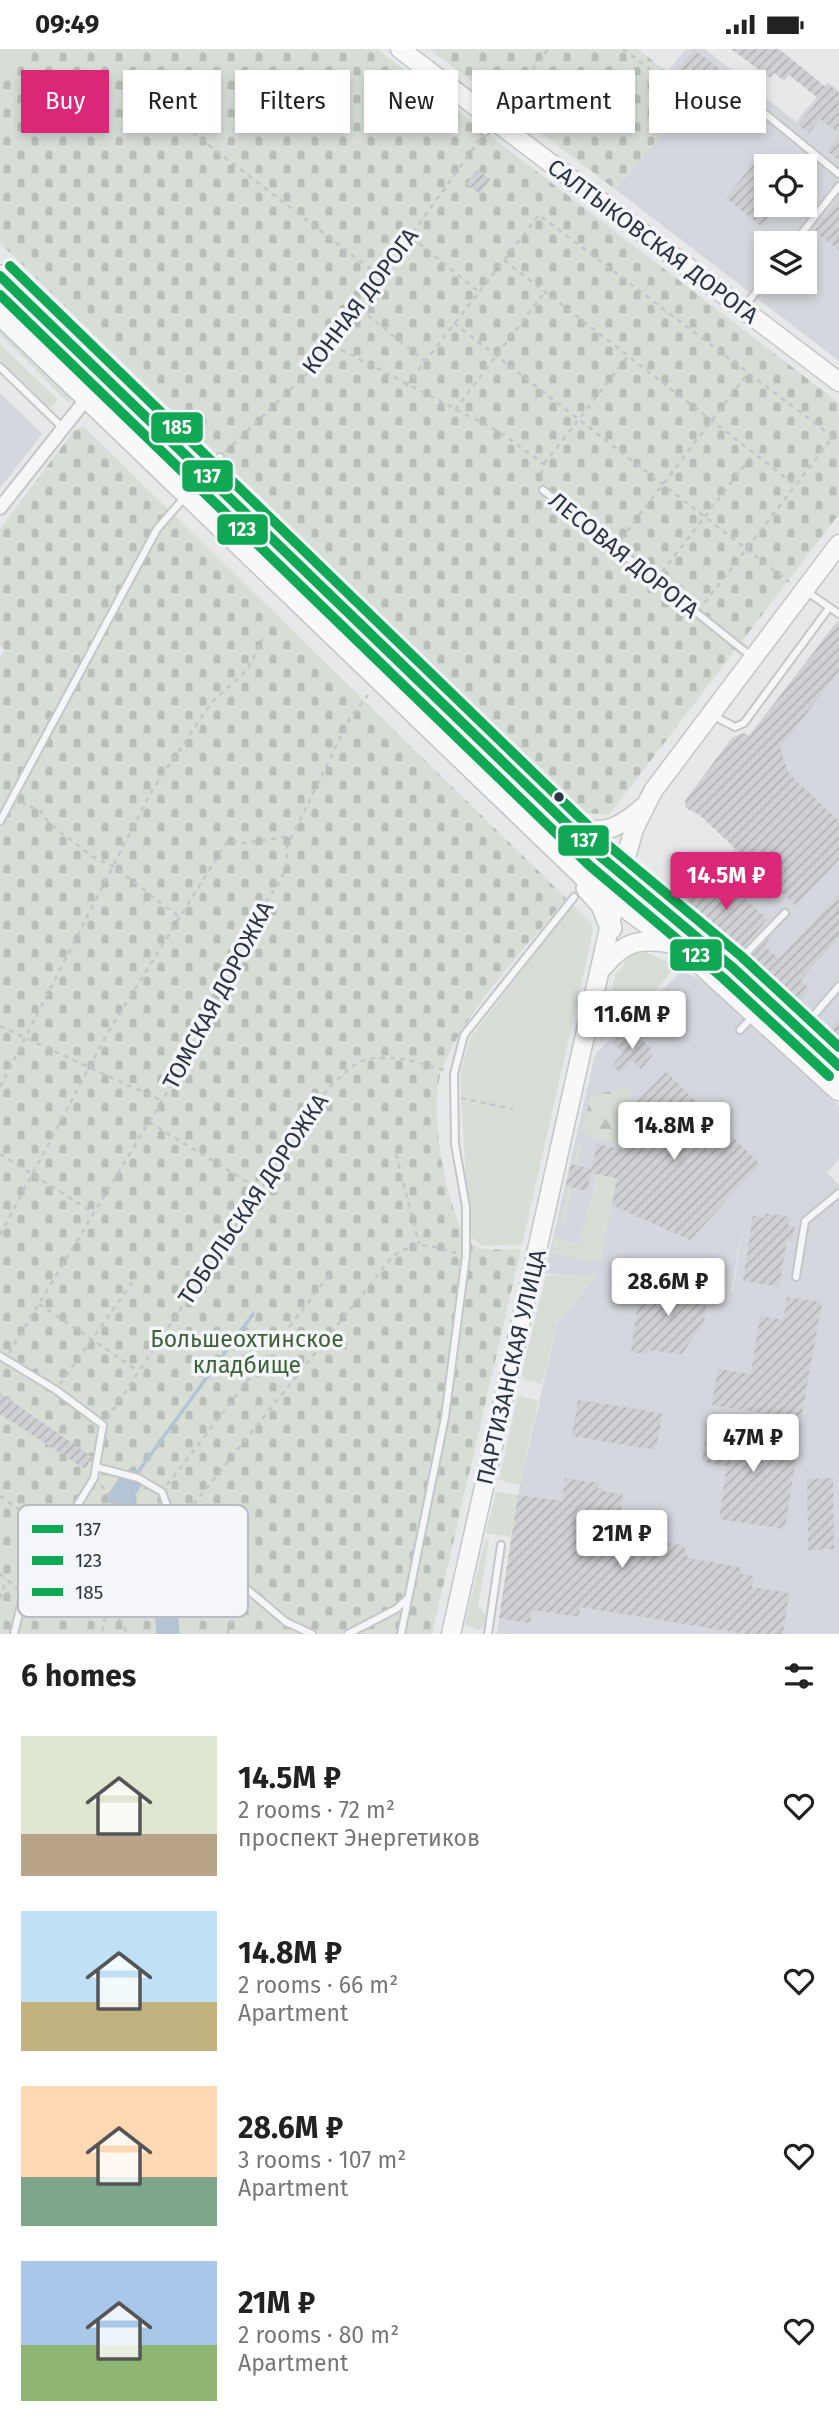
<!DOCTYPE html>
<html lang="en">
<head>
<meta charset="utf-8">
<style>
  body { margin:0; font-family:"Fira Sans",sans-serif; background:#f2f2f2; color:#222; height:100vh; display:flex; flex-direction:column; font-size:26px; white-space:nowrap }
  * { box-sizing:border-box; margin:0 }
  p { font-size:23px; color:#767676 }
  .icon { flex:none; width:38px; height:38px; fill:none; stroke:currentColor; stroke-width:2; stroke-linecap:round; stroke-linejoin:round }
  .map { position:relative; height:1585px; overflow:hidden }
  .panel { display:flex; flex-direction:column; background:#fff; flex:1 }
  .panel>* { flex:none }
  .hud { position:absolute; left:21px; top:21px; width:798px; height:63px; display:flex; gap:14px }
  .fabs { position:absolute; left:754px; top:105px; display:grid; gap:14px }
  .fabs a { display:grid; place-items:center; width:63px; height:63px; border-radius:0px; background:#fff; box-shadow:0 4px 10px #0003; font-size:35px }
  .price { position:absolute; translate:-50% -60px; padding:0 16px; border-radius:7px; background:#fff; color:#222; font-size:23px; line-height:46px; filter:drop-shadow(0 2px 4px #0008) }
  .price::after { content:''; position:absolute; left:50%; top:42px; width:21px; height:16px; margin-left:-10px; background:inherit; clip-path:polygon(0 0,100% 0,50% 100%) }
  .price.on { background:#db2777; color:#fff }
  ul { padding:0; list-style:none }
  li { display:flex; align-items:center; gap:21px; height:175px; padding:0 21px }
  li span { display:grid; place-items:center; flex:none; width:196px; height:140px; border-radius:0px; color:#555 }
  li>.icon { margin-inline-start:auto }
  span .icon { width:84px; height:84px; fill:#fffc; stroke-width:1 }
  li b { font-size:30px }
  h2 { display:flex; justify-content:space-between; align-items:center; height:84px; padding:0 21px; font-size:30px }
  .pill { padding:0 24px; border-radius:0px; background:#fff; box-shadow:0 4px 10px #0003; font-size:24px; line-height:63px }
  .pill.on { background:#db2777; color:#fff }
  .status { display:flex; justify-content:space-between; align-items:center; height:49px; padding:0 35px; background:#fff; direction:ltr }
  .status svg { height:19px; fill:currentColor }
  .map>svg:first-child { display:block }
  .built { fill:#d4d7dd; fill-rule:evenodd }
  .grass { fill:#d6ded6 }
  .forest { fill:url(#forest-firs) }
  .cemetery { fill:url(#cemetery-stones) }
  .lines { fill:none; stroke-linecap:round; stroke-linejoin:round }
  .stream { stroke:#b4c4d5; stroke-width:3.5 }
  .river { stroke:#b4c4d5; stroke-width:23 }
  .building { fill:url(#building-hatch) }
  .lane-casing { stroke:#c4c6c8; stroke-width:10 }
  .street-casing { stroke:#c4c6c8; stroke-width:16 }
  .secondary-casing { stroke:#c4c6c8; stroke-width:21 }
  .primary-casing { stroke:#c2c5c8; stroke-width:24 }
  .path { stroke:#c5c6ca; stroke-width:2.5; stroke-dasharray:5 5; stroke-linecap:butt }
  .lane { stroke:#f5f6f7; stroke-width:6 }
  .street { stroke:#f5f6f7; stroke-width:12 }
  .secondary { stroke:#f8f8f8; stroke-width:18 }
  .primary { stroke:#f8f8f8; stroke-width:21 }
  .bus-1-casing { stroke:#f4f6f9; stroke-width:16 }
  .bus-2-casing { stroke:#f4f6f9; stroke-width:16 }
  .bus-3-casing { stroke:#f4f6f9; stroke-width:16 }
  .bus-1 { stroke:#10a855; stroke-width:10 }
  .bus-2 { stroke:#10a855; stroke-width:10 }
  .bus-3 { stroke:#10a855; stroke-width:10 }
  .bus-dot { fill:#2b3445; stroke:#f4f6f9; stroke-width:2.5 }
  .labels { text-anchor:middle; stroke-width:7; stroke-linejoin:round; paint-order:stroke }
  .street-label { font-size:23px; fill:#2b3445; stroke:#f4f6f9 }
  .park-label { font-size:23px; fill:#3f6138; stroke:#f4f6f9 }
  .key { fill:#f4f6f9; stroke:#b8bcc3; stroke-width:2 }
  .key-label { font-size:19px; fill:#2b3445 }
  .line-badge { stroke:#f4f6f9; stroke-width:2.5 }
  .badge-label { font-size:19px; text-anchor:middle; font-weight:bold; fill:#fff }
</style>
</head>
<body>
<div class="status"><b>09:49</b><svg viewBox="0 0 49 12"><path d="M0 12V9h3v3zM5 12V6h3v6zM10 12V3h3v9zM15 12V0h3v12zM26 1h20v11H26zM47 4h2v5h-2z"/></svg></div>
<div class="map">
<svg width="839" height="1585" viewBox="0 0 839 1585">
  <defs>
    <pattern id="forest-firs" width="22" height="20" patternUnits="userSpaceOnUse" patternTransform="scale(1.75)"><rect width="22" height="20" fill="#d6ded6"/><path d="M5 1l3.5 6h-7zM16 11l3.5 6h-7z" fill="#b8bfb9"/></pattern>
    <pattern id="cemetery-stones" width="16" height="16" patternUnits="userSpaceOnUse" patternTransform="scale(1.75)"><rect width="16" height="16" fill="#d6ded6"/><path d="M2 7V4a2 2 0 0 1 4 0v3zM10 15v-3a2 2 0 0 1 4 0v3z" fill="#b8bfb9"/></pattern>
    <pattern id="building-hatch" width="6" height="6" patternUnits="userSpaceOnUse" patternTransform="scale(1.75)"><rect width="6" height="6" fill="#ced0d3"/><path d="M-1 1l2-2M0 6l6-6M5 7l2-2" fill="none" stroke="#b1b3b6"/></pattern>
  </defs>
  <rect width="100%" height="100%" fill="#e6e8ea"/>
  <g class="built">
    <path d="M 686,0 L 705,0 L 796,73 L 828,33 L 839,42 L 839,312 L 615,140 L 696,47 L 667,23 ZM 766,117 L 805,117 L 805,156 L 766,156 ZM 766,194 L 805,194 L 805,233 L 766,233 Z"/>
    <path d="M 0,344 L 42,385 L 0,439 Z"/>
    <path d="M 834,576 L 839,577 L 839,969 L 824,985 L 684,854 L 735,799 L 699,766 L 686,759 L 685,752 L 732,689 L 744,684 L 749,687 Z"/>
    <path d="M 681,922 L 708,934 L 839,1057 L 839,1110 L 827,1124 L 839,1136 L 839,1585 L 497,1585 L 520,1436 L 557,1276 L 597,1224 L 573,1227 L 545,1224 L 595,1006 L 635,963 L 641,963 ZM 744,1169 L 733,1242 L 651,1231 L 732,1241 Z"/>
  </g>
  <g class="grass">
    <path d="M 0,0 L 27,0 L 0,34 Z"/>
    <path d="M 0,280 L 71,349 L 70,355 L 0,286 Z"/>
    <path d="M 0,295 L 58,351 L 50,359 L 0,311 Z"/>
    <path d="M 573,856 L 592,875 L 593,882 L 522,1196 L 482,1197 L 469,1186 L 460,1027 L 470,989 Z"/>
    <path d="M 641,901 L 671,914 L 674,919 L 643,956 L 633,953 L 614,975 L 616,978 L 600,994 L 616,923 L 620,922 L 628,908 Z"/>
    <path d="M 578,1094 L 582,1095 L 565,1175 L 560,1174 Z"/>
    <path d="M 596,1125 L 617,1130 L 601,1213 L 551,1205 L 554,1189 L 580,1194 Z"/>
    <path d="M 596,1224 L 557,1276 L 542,1335 L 525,1331 L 521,1326 L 546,1227 Z"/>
    <path d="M 518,1346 L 538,1352 L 520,1436 L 499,1431 Z"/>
    <path d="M 496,1443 L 518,1446 L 511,1488 L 486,1484 Z"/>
    <path d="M 485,1491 L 489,1491 L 478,1557 L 486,1566 L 484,1577 L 479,1581 L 465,1575 Z"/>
  </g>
  <path class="forest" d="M 624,1039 L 633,1044 L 634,1051 L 617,1127 L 608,1121 L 613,1094 L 588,1087 L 582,1081 L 591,1047 Z"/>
  <g class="cemetery">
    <path d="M 27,0 L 377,0 L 839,354 L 839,465 L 609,766 L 585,764 L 0,194 L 0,34 Z"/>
    <path d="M 429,0 L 638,0 L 696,46 L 615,140 Z"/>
    <path d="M 84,378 L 566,849 C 526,900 464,961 442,1021 C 430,1050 441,1122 451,1152 C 468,1202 468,1202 521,1200 L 432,1585 L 0,1585 L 0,609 L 5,601 L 0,597 L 0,480 L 75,380 Z"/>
  </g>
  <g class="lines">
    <path class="stream" d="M 138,1423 L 253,1265"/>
    <path class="river" d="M 131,1432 L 120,1448 C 143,1491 166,1535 168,1585"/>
  </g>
  <g class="building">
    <path d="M 694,0 L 741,37 L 721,63 L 674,26 Z"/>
    <path d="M 731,0 L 779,0 L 827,39 L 829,36 L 839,44 L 839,84 L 820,70 L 809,84 L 798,76 L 819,50 L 789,26 L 784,32 L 774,24 L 770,29 Z"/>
    <path d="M 839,86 L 839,111 L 827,102 Z"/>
    <path d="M 762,104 L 779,117 L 766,117 L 766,156 L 780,156 L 762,178 L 726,149 Z"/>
    <path d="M 477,121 L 490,130 L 480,145 L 466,135 Z"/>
    <path d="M 839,149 L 839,201 L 814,182 Z"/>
    <path d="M 839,571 L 839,622 L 780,699 L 789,725 L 839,772 L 839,810 L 796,857 L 699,765 L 686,759 L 685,752 L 732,689 L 744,684 L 749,687 Z"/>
    <path d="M 714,821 L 767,870 L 738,905 L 684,854 Z"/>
    <path d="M 839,844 L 839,888 L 801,931 L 810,940 L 794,958 L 746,913 L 770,888 L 765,897 L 779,910 Z"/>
    <path d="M 839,969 L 839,998 L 824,985 Z"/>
    <path d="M 625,981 L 631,981 L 651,999 L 652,1007 L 641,1020 L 632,1011 L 620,1024 L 612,1016 L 623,1004 L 613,994 Z"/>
    <path d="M 666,1023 L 760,1115 L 690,1191 L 612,1156 L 617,1129 L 591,1124 L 597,1095 L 624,1101 L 634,1056 Z"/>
    <path d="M 571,1115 L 592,1120 L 587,1142 L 566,1137 Z"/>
    <path d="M 765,1164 L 790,1168 L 788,1176 L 795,1177 L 792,1192 L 787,1191 L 779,1237 L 743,1232 L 753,1167 L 765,1169 Z"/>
    <path d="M 641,1232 L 708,1241 L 704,1273 L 682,1305 L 648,1301 L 647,1305 L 631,1303 Z"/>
    <path d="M 787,1248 L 822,1253 L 801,1370 L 712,1356 L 718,1320 L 751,1325 L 760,1267 L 783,1271 Z"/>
    <path d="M 0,1344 L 92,1408 L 85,1420 L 0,1365 Z"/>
    <path d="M 578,1351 L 662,1364 L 656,1401 L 572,1387 Z"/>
    <path d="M 707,1376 L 799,1389 L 785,1480 L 719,1470 L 727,1417 L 702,1413 Z"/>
    <path d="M 565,1429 L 598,1434 L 598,1439 L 603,1439 L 602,1442 L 623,1445 L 617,1488 L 684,1496 L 688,1509 L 739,1518 L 742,1525 L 754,1527 L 752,1538 L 789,1544 L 783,1585 L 746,1585 L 580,1558 L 579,1568 L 532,1561 L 530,1574 L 499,1569 L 518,1446 L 562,1452 Z"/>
    <path d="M 833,1429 L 834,1500 L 808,1501 L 807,1430 Z"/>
  </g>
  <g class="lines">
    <defs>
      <g id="lane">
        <path d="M 752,54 L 839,125"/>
        <path d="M 485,83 L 505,58"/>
        <path d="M 794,194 L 839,137"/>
        <path d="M 744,259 L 766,229"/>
        <path d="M 0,318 L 63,379"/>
        <path d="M 205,423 L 220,408"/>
        <path d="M 543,441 L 752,608"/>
        <path d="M 806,542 L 839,565"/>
        <path d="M 712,666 L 735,678 L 744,674 L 829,559"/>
        <path d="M 0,772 L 157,480 L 184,449"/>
        <path d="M 734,917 L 785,864"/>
        <path d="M 802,980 L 839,937"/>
        <path d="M 740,981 L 753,967"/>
        <path d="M 796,1228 L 805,1172 L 839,1144"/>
        <path d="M 0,1307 L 56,1341 L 103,1376 L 94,1429 L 24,1544 L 14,1585"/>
        <path d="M 96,1418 L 138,1429 L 162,1443 L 175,1479 L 286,1573 L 312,1585"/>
        <path d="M 348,1585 L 396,1560 L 407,1550"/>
        <path d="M 401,1585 L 445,1368 L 466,1207 L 466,1158 L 455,1095 L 454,1025 L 464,986 L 574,848"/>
        <path d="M 488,1585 L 501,1496"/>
      </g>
      <path id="street" d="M 0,459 L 87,349"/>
      <g id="secondary">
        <path d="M 400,0 L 839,333"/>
        <path d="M 568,772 C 598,789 617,781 642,759"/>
        <path d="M 618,836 L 634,780 L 653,742 L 839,495"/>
        <path d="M 604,917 C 628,888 642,891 678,895"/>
        <path d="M 451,1585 L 612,866"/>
      </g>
      <g id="primary">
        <path d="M 0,227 L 600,807 L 732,918 L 839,1017"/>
        <path d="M 0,265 L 583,826 L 699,913 L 839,1041"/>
        <path d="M 587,839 L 602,856 L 611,879"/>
      </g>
    </defs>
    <use href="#lane" class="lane-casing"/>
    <use href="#street" class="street-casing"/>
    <use href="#secondary" class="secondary-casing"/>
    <use href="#primary" class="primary-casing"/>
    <g class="path">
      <path d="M 623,0 L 691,51"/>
      <path d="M 137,41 L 381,228"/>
      <path d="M 509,53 L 548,0"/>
      <path d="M 411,188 L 479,243"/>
      <path d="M 504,211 L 795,436"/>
      <path d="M 360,260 L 425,312"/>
      <path d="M 454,274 L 789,533"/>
      <path d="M 332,296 L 498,382 L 544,415 L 539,433"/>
      <path d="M 406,337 L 539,166 L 833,388 L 703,556"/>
      <path d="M 455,361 L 544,244"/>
      <path d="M 225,403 L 310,322 L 332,296 L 481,89"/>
      <path d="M 544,415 L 628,307"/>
      <path d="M 621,490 L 748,324"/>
      <path d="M 662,523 L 754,404"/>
      <path d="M 21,753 L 40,762 L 50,775 L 93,808 L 113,817 L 179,868"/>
      <path d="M 0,977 L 162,1052"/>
      <path d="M 0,1038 L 151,743 L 212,653 L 247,621 L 263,590"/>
      <path d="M 461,1049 L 513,1060"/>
      <path d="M 149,1073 L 259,1140"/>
      <path d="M 0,1105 L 94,1164"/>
      <path d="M 396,1105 L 419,1195"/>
      <path d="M 0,1186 L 107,985 L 228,791 L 244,794 L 293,787"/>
      <path d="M 39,1255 L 137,1321"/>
      <path d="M 9,1304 L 203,984 C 205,949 238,898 256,867 C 269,845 291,827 286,800 L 350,669 L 368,646"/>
      <path d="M 60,1335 L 137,1227"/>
      <path d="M 107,1370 L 329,1038 C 339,1030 353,1014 365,1011 C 391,1004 422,1014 447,1022"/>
      <path d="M 101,1436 L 121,1460 L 102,1585"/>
      <path d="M 167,1436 L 330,1225"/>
      <path d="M 0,1447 L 52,1483"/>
      <path d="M 181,1471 L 393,1207 C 419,1191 428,1196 456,1204"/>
      <path d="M 66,1492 L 115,1508"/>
      <path d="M 0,1525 L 18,1540"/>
      <path d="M 0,1550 L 6,1530"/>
      <path d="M 32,1552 L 109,1549"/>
      <path d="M 109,1552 L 128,1585"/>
      <path d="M 227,1585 L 242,1545"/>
    </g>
    <use href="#lane" class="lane"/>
    <use href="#street" class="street"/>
    <use href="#secondary" class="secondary"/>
    <use href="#primary" class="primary"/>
    <defs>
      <path id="bus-1" d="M 0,227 L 600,807 L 732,918 L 839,1017"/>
      <path id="bus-2" d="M 0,246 L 590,817 L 723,929 L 829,1027"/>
      <path id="bus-3" d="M 10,217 L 609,797 L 741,907 L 839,998"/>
    </defs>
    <use href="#bus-1" class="bus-1-casing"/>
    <use href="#bus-2" class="bus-2-casing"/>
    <use href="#bus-3" class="bus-3-casing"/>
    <use href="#bus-1" class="bus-1"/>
    <use href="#bus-2" class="bus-2"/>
    <use href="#bus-3" class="bus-3"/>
  </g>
  <circle class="bus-dot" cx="559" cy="748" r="6"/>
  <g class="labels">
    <g class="street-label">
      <text transform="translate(653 192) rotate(37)" y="8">САЛТЫКОВСКАЯ ДОРОГА</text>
      <text transform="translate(360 252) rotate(-53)" y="8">КОННАЯ ДОРОГА</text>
      <text transform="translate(624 506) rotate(39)" y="8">ЛЕСОВАЯ ДОРОГА</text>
      <text transform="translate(218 946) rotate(-62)" y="8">ТОМСКАЯ ДОРОЖКА</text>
      <text transform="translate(253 1150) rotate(-56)" y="8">ТОБОЛЬСКАЯ ДОРОЖКА</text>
      <text transform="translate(511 1318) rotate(-77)" y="8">ПАРТИЗАНСКАЯ УЛИЦА</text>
    </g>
    <g class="park-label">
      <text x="247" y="1298">Большеохтинское<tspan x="247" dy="26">кладбище</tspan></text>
    </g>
  </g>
  <rect x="18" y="1456" width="230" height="112" rx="10" class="key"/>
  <rect x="32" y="1476" width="31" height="8" fill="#10a855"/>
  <rect x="32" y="1507" width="31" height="9" fill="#10a855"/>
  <rect x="32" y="1539" width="31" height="8" fill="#10a855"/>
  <g class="key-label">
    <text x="75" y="1487">137</text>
    <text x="75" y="1518">123</text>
    <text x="75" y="1550">185</text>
  </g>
  <g class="line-badge">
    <rect x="150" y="362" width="54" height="33" rx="7" fill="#10a855"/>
    <rect x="181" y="410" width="53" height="34" rx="7" fill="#10a855"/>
    <rect x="216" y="464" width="53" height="33" rx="7" fill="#10a855"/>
    <rect x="557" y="775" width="53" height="33" rx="7" fill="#10a855"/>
    <rect x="669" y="889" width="54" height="34" rx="7" fill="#10a855"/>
  </g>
  <g class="badge-label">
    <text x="177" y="385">185</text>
    <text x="207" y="434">137</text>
    <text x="242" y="487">123</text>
    <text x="584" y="798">137</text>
    <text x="696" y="913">123</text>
  </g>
</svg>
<div class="fabs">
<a><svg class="icon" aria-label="locate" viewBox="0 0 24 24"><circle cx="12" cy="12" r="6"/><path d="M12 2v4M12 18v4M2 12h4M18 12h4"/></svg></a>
<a><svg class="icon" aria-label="layers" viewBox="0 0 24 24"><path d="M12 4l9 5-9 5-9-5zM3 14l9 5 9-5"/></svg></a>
</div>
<b class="price on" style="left:726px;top:863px">14.5M ₽</b>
<b class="price" style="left:632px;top:1002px">11.6M ₽</b>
<b class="price" style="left:674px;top:1113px">14.8M ₽</b>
<b class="price" style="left:668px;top:1269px">28.6M ₽</b>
<b class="price" style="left:753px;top:1425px">47M ₽</b>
<b class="price" style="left:622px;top:1521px">21M ₽</b>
<div class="hud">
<a class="pill on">Buy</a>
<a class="pill">Rent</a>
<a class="pill">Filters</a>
<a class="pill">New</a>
<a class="pill">Apartment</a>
<a class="pill">House</a>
</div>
</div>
<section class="panel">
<h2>6 homes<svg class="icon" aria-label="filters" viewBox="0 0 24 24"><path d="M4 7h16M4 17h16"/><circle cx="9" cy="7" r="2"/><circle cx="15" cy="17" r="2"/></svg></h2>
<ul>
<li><span style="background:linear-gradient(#dfe7d0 70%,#b9a48a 0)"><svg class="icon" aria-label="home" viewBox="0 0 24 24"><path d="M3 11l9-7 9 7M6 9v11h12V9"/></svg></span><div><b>14.5M ₽</b><p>2 rooms · 72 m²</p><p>проспект Энергетиков</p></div><svg class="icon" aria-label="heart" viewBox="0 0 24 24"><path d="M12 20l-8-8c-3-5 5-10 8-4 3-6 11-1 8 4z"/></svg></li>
<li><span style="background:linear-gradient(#bfe0f5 65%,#c2b280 0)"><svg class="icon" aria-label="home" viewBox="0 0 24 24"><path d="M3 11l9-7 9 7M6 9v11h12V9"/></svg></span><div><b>14.8M ₽</b><p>2 rooms · 66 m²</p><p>Apartment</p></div><svg class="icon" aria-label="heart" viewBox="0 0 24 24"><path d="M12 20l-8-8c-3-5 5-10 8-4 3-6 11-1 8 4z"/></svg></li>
<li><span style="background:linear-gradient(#ffd9b3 65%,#7fa58c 0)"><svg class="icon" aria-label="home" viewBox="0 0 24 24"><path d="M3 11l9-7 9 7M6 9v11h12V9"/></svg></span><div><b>28.6M ₽</b><p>3 rooms · 107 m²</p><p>Apartment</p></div><svg class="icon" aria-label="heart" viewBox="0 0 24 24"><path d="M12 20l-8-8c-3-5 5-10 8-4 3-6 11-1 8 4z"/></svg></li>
<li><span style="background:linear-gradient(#a9c7e8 60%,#8fb573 0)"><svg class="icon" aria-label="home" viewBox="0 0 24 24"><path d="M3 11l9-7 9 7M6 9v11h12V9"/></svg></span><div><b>21M ₽</b><p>2 rooms · 80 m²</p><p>Apartment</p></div><svg class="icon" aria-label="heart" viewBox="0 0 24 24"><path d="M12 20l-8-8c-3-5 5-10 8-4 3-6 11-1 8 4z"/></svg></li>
</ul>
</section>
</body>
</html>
